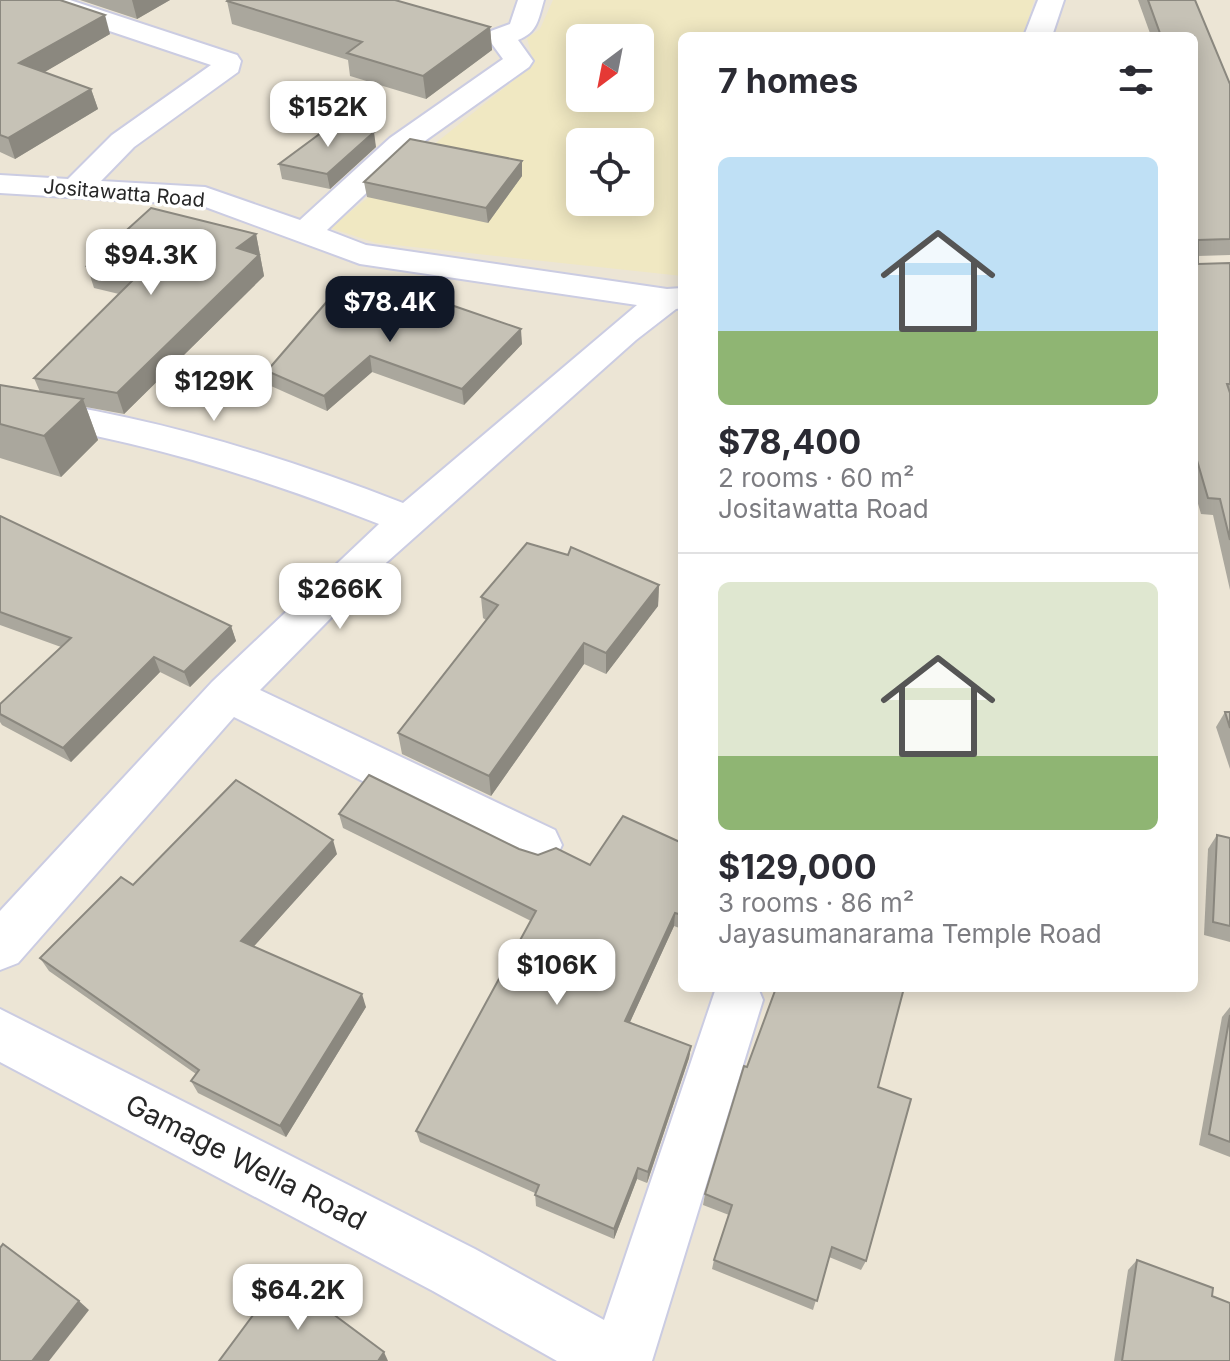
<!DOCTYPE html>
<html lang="en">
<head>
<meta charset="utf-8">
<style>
  body { margin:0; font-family:Inter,sans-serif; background:#f7f7f7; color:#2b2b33; height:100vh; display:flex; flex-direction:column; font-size:30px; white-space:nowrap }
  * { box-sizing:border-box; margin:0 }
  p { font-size:26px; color:#7c7c81 }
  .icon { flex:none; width:44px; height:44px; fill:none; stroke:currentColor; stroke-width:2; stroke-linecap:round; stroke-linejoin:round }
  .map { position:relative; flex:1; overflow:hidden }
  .sheet { position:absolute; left:678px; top:32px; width:520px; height:960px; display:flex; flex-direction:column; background:#fff; border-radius:12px; box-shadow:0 4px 20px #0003 }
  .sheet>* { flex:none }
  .needle { width:52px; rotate:212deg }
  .buttons { position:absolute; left:566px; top:24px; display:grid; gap:16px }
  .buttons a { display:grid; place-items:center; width:88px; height:88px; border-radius:12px; background:#fff; box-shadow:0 4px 20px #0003; font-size:40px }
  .price { position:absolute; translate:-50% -68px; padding:0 18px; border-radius:16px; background:#fff; color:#222; font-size:26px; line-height:52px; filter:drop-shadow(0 2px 4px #0008) }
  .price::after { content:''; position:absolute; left:50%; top:48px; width:24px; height:18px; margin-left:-12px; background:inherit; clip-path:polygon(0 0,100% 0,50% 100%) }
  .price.active { background:#111827; color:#fff }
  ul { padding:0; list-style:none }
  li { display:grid; align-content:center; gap:16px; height:424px; padding:0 40px }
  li+li { border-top:2px solid #e1e1e2 }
  li span { display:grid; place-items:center; height:248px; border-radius:12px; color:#555 }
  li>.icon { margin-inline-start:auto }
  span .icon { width:144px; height:144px; fill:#fffc; stroke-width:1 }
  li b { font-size:34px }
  h2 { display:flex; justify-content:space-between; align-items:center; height:96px; padding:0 40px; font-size:34px }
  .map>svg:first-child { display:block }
  .education { fill:#f0e8c2; fill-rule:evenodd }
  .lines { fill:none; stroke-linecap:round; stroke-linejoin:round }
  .minor-casing { stroke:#cbcce2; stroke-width:4 }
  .minor { fill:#fff; fill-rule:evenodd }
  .wall { fill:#aaa79d }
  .shaded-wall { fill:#8b887f }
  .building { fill:#c6c2b6; stroke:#8b887f; stroke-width:2 }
  .labels { text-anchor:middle; stroke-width:7; stroke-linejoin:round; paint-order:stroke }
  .far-street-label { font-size:20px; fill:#272727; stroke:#fff }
  .near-street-label { font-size:28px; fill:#272727; stroke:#fff }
</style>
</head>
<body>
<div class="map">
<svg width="1230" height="1361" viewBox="0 0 1230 1361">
  <rect width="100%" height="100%" fill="#ece5d5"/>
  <path class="education" d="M 553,0 L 1034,0 L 1024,36 L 682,36 L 682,276 L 376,243 L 330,228 L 534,64 L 527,38 L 540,29 ZM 580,38 L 640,38 L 640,98 L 580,98 ZM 580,142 L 640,142 L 640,202 L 580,202 Z"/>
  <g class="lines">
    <defs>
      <g id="minor">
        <path d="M 31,0 L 70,0 L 237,55 L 241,61 L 238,72 L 134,147 L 101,181 L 205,187 L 300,220 L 390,138 L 503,59 L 487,37 L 491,31 L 510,24 L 518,0 L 544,0 C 538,20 538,32 518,40 L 533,61 L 529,67 L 412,150 L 327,230 L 366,245 L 667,289 L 682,288 L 682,308 L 676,309 L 636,340 L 378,570 L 260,690 L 555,830 L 562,845 L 555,860 L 538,866 L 521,860 L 234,717 L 18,963 L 0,970 L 0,911 L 212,682 L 379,524 C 257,476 130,436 0,420 L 0,396 C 138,412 274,453 403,503 L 637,305 L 360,264 L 200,205 L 0,193 L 0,175 L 68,179 L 112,135 L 211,65 L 35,6 Z"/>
        <path d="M 1038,0 L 1064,0 L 1052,36 L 1024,36 Z"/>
        <path d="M 716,988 L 758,988 L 763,1000 L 652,1361 L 557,1361 L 433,1291 L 0,1062 L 0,1009 L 475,1249 L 604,1320 Z"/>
      </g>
    </defs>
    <use href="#minor" class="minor-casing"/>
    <use href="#minor" class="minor"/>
  </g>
  <g class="wall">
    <path d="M 0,0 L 110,34 L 44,72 L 91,89 L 98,109 L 15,159 L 0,152 Z"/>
    <path d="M 80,0 L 170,0 L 137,19 Z"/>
    <path d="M 1138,0 L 1195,0 L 1230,84 L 1230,255 L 1198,256 L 1198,264 L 1230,263 L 1230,590 L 1213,515 L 1201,514 L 1194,490 L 1194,36 L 1151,36 Z"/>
    <path d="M 227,1 L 490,27 L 492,50 L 426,99 L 350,76 L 348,60 L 232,24 Z"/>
    <path d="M 376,147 L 330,189 L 282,179 L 279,164 Z"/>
    <path d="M 522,176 L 488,223 L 367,197 L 364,182 Z"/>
    <path d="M 256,234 L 264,276 L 124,414 L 86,407 L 98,440 L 61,477 L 0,458 L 0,385 L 40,392 L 34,378 L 119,294 L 94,288 L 87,266 Z"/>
    <path d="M 431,324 L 522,344 L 464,405 L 372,372 L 327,411 L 271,386 L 267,371 Z"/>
    <path d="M 0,516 L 231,626 L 236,641 L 190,687 L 160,672 L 71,762 L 2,725 L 0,722 L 0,704 L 61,647 L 0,625 Z"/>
    <path d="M 659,585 L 658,606 L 606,674 L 584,664 L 491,796 L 402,754 L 398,733 L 486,620 L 483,618 L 481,597 Z"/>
    <path d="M 1225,712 L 1230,712 L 1230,769 L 1216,727 Z"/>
    <path d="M 339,814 L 519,849 L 538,855 L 590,865 L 682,843 L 682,929 L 674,926 L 630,1022 L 691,1046 L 689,1058 L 647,1183 L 637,1179 L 614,1239 L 536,1206 L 535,1193 L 420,1142 L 416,1131 L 531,921 L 343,828 Z"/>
    <path d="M 1217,835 L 1230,838 L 1230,942 L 1204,935 L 1208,849 Z"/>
    <path d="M 337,854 L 254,946 L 366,1007 L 286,1137 L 198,1093 L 191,1081 L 196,1074 L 49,971 L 40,958 L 133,885 Z"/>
    <path d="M 1230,1007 L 1230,1157 L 1199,1145 L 1222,1017 Z"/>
    <path d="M 747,1067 L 878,1087 L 866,1261 L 861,1270 L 829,1257 L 813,1310 L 712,1269 L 714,1260 L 729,1215 L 703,1205 L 705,1194 Z"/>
    <path d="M 1137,1260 L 1212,1296 L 1230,1361 L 1114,1361 L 1128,1270 Z"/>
  </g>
  <g class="shaded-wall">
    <path d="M 132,0 L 170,0 L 137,19 Z"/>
    <path d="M 105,15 L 110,34 L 26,83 L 19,63 Z"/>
    <path d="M 490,27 L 492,50 L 426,99 L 423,76 Z"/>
    <path d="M 91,89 L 98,109 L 15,159 L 8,138 Z"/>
    <path d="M 374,132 L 376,147 L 330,189 L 327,174 Z"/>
    <path d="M 522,161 L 522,176 L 488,223 L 486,208 Z"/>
    <path d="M 256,234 L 264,276 L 124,414 L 117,393 L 237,248 Z"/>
    <path d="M 521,329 L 522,344 L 464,405 L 462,389 Z"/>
    <path d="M 370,356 L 372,372 L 327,411 L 324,396 Z"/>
    <path d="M 83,399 L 98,440 L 61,477 L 44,436 Z"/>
    <path d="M 659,585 L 658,606 L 606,674 L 606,653 Z"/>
    <path d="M 231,626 L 236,641 L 190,687 L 184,672 Z"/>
    <path d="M 584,643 L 584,664 L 491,796 L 489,776 Z"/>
    <path d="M 154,657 L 160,672 L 71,762 L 63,748 Z"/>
    <path d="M 333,840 L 337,854 L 247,954 L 241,941 Z"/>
    <path d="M 675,913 L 674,926 L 625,1033 L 625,1021 Z"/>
    <path d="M 362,994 L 366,1007 L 286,1137 L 280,1126 Z"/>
    <path d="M 691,1046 L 689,1058 L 647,1183 L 648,1172 Z"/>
    <path d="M 638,1168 L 637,1179 L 614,1239 L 614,1229 Z"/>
    <path d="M 79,1301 L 89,1310 L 49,1361 L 32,1361 Z"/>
    <path d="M 384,1352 L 388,1361 L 378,1361 Z"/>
  </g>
  <g class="building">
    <path d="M 0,0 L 60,0 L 105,15 L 19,63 L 91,89 L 8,138 L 0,135 Z"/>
    <path d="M 228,0 L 395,0 L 490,27 L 423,76 L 347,53 L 362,42 L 227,1 Z"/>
    <path d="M 1148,0 L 1195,0 L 1230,84 L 1230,239 L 1198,240 L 1198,264 L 1230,263 L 1230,384 L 1227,384 L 1230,393 L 1230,540 L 1220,499 L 1208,498 L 1194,450 L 1194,36 L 1161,36 Z"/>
    <path d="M 333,124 L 374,132 L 327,174 L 279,164 Z"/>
    <path d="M 410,139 L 522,161 L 486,208 L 364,182 Z"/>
    <path d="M 151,208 L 256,234 L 237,248 L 259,255 L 117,393 L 34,378 L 134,279 L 87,266 Z"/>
    <path d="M 336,291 L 431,324 L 451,305 L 521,329 L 462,389 L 370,356 L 324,396 L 267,371 Z"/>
    <path d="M 0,385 L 83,399 L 44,436 L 0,424 Z"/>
    <path d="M 0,516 L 231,626 L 184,672 L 154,657 L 63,748 L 0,714 L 0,704 L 71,638 L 0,612 Z"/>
    <path d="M 527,543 L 568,555 L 571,547 L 659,585 L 606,653 L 584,643 L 489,776 L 398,733 L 498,605 L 481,597 Z"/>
    <path d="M 1225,712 L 1230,712 L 1230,728 Z"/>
    <path d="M 369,775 L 519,849 L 538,855 L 556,848 L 590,865 L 623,816 L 682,843 L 682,915 L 675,913 L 625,1021 L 691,1046 L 648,1172 L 638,1168 L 614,1229 L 535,1195 L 539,1185 L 416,1131 L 536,911 L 339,814 Z"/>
    <path d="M 236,780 L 333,840 L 241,941 L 362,994 L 280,1126 L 191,1081 L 199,1070 L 40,958 L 121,877 L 133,885 Z"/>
    <path d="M 1217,835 L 1230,838 L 1230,926 L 1213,922 Z"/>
    <path d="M 776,988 L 904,988 L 878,1087 L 911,1099 L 866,1261 L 832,1247 L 817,1301 L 714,1260 L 732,1205 L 705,1194 L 744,1066 L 747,1067 Z"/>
    <path d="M 1230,1015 L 1230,1142 L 1209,1134 Z"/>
    <path d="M 3,1244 L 79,1301 L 32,1361 L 0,1361 L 0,1248 Z"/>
    <path d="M 1137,1260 L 1213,1288 L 1212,1296 L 1230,1303 L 1230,1361 L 1122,1361 Z"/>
    <path d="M 282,1276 L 384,1352 L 378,1361 L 219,1361 Z"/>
  </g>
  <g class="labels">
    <g class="far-street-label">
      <text transform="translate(124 193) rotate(5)" y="7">Jositawatta Road</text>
    </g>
    <g class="near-street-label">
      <text transform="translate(246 1162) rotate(27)" y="10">Gamage Wella Road</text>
    </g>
  </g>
</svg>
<div class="buttons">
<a><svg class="needle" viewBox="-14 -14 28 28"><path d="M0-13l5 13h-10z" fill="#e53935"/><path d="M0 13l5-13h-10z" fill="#7c7c81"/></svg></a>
<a><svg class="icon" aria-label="locate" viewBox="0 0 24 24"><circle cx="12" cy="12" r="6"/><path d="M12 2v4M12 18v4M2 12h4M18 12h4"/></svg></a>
</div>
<b class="price" style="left:328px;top:149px">$152K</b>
<b class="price" style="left:151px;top:297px">$94.3K</b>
<b class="price active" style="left:390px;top:344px">$78.4K</b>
<b class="price" style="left:214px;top:423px">$129K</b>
<b class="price" style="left:340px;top:631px">$266K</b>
<b class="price" style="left:557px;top:1007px">$106K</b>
<b class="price" style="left:298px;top:1332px">$64.2K</b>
<section class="sheet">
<h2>7 homes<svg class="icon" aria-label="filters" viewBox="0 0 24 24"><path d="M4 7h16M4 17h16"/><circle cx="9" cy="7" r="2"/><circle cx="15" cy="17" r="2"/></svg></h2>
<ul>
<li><span style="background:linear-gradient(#bfe0f5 70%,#8fb573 0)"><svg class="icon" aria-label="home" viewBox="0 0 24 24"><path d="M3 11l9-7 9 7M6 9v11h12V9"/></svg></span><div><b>$78,400</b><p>2 rooms · 60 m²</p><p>Jositawatta Road</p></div></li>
<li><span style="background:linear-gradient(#dfe7d0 70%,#8fb573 0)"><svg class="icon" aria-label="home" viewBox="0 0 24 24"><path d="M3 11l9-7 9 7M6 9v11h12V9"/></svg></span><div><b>$129,000</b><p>3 rooms · 86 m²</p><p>Jayasumanarama Temple Road</p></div></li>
</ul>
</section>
</div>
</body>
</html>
